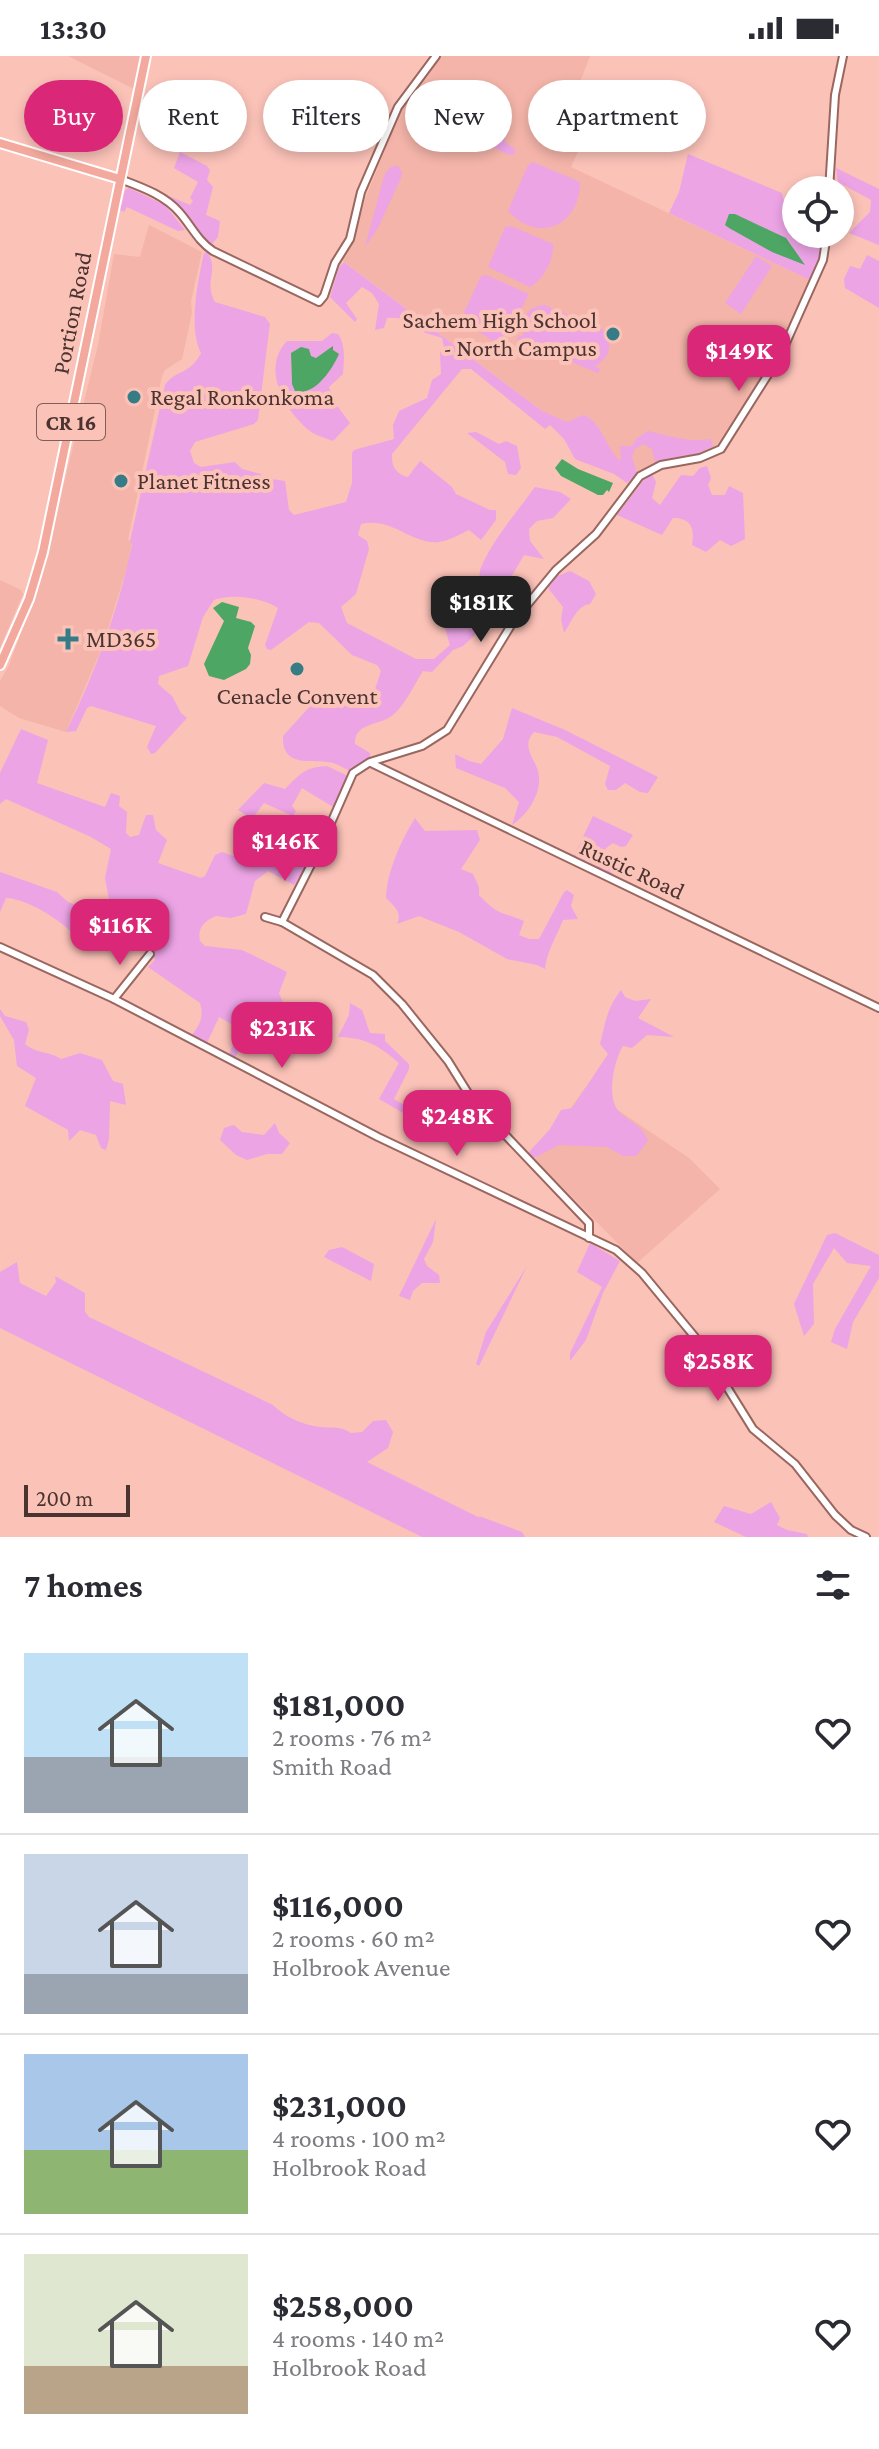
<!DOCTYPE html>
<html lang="en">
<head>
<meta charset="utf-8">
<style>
  body { margin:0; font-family:"Crimson Pro",serif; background:#f2f2f3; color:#2b2b33; height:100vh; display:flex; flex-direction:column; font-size:30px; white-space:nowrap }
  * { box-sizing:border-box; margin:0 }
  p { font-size:26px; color:#7c7c81 }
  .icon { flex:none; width:44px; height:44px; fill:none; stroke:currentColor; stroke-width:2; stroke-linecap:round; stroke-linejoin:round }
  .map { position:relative; height:1481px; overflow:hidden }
  .panel { display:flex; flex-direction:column; background:#fff; flex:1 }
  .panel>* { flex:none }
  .top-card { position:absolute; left:24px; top:24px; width:832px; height:72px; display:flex; gap:16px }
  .fabs { position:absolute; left:782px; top:120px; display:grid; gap:16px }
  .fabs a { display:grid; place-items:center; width:72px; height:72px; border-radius:50%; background:#fff; box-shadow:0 4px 12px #0003; font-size:40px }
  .scale { position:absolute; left:24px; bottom:20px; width:106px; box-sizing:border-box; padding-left:8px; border:4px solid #4b3430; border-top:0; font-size:22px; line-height:28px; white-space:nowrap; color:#4b3430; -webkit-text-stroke:6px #fbc2b8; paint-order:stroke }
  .price { position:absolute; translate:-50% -68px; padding:0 18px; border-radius:16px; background:#db2777; color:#fff; font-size:26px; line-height:52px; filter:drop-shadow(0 2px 4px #0008) }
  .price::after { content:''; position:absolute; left:50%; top:48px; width:24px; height:18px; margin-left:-12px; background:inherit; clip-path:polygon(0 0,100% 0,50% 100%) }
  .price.selected { background:#222; color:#fff }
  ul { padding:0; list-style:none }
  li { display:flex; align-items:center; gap:24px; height:200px; padding:0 24px }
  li+li { border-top:2px solid #e1e1e2 }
  li span { display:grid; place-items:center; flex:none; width:224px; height:160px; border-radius:0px; color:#555 }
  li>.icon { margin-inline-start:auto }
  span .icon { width:96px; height:96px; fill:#fffc; stroke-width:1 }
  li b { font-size:34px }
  h2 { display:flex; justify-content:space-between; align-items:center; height:96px; padding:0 24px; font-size:34px }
  .chip { padding:0 28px; border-radius:36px; background:#fff; box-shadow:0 4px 12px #0003; font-size:28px; line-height:72px }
  .chip.selected { background:#db2777; color:#fff }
  .status { display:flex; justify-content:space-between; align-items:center; height:56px; padding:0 40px; background:#fff; direction:ltr }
  .status svg { height:22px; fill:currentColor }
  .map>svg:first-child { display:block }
  .built { fill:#f4b4a9 }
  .green { fill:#eca4e5; fill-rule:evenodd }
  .water { fill:#4da664 }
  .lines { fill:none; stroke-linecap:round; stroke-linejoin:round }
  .minor-casing { stroke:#99675f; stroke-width:10 }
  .major-casing { stroke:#fff; stroke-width:12 }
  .minor { stroke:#fff; stroke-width:6 }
  .major { stroke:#f4a99e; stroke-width:8 }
  .poi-dot { fill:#357c87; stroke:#fbc2b8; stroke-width:3 }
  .labels { text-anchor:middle; stroke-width:8; stroke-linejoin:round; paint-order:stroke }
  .shield { fill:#fbc2b8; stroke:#805f59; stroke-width:2 }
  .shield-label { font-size:22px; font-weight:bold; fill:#4b3430 }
  .street-label { font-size:24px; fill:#4b3430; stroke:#fbc2b8 }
  .poi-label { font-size:24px; fill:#4b3430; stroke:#fbc2b8; text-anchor:start }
</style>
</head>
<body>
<div class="status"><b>13:30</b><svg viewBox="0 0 49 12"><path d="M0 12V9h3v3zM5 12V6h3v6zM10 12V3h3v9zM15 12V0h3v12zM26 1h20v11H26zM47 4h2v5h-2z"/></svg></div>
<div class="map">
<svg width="879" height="1481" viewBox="0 0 879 1481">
  <rect width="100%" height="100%" fill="#fbc2b8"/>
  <g class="built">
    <path d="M 68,0 L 142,0 L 136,34 Z"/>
    <path d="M 439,0 L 590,0 L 575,39 L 599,49 L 571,111 L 810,224 L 775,300 L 716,390 L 701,399 L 652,410 L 633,424 L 342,204 L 355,182 L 365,143 L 407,40 Z"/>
    <path d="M 149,169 L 202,196 L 191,245 L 192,257 L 182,303 L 165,314 L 162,320 L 128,484 L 132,485 L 128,508 L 103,589 L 66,676 L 19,662 L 0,650 L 0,625 L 9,609 L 40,525 L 98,289 L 114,198 L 140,201 Z"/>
    <path d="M 0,524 L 21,534 L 23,538 L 0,592 Z"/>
    <path d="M 585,1032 L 689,1102 L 720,1133 L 637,1207 L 535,1103 Z"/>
  </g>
  <g class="green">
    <path d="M 448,51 L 456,53 L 463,63 L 482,57 C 496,66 503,70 506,87 L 515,93 L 515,98 L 509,99 L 485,87 L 465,90 L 440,77 L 437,69 Z"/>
    <path d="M 180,96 L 207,110 L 210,114 L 207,124 L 213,131 L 206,159 L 220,165 L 218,181 L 211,189 C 195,181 181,151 164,138 L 190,149 L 193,145 L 190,142 L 198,126 L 174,112 Z"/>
    <path d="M 688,98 L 782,137 L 786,154 L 796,158 L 796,178 L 824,178 L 823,196 L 810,224 L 669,157 L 679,136 Z"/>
    <path d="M 533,106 L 580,126 C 580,170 538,188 508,155 L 528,109 Z"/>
    <path d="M 397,109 L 402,116 L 401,122 L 378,172 L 365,191 L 384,120 L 389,112 Z"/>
    <path d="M 836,112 L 879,133 L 879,189 L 849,177 L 870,156 L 871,144 L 838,126 Z"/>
    <path d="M 129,132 L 165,149 L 185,174 L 178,175 L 127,151 L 124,156 L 120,154 L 125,134 Z"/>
    <path d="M 511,170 L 553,188 C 554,204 544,223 530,231 L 488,211 L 505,171 Z"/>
    <path d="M 207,196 C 220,214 203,226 215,246 L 265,261 L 270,268 L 269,274 L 258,364 L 254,368 L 195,386 L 190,395 L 194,407 L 201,411 L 235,406 L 242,413 L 261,418 L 259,429 L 262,432 L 272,423 L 285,425 L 289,454 L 294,459 L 346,446 L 352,427 L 352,397 L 354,394 L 394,383 L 393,369 L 399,355 L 427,342 L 432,324 L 441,318 L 440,296 L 445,295 L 442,282 L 423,276 L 422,269 C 412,264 398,261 387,262 L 384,272 L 375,274 L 379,248 L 372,237 L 362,231 L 346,247 L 357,263 L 355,266 L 330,241 L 339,211 L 344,206 L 542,355 L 567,366 L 583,359 C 602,366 605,390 619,404 L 621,403 L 620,390 L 632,390 L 636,383 L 648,375 C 670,380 688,387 711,383 L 713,390 L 693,400 L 655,406 L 652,393 L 643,388 L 635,393 L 632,400 L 637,418 L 627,427 L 614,418 L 575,403 L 564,383 L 550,369 L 545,373 L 471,313 L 462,313 L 392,398 C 391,410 396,418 408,421 L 420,405 L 452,431 L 456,438 L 490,454 L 496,454 L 496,464 L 481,484 L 469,474 C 460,478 449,485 439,486 C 411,489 393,461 361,468 L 358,479 L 367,485 L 369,493 L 356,538 L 341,551 L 347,567 L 416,603 L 434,603 L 450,589 L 443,566 L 448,557 C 459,556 468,555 475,545 C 484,532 476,521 482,509 C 495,481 517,456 535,431 L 560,436 L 571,443 L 553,462 L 537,465 L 529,473 L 530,485 L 544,503 L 524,499 L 499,542 L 505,560 L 488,550 L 475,579 L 463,590 L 453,594 L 432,616 L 423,615 C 414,629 405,649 393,659 C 380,670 354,666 355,688 L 370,697 L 370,704 L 351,715 C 345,713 339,709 333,707 C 313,702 282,714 283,680 L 312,648 L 327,648 L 339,638 L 373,639 L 381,615 L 377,609 L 352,599 L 319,567 L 309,566 L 271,594 L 267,593 L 265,589 L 278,552 C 262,542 233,537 214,544 L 203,561 L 188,610 L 159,620 L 158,628 L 172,640 L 181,657 L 187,662 L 155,697 L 151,698 L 147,691 L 156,670 L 91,650 L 87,652 L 76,675 L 66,676 C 95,617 119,553 132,488 L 130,485 L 165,329 C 175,314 190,319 201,297 C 188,272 198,224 204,197 Z"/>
    <path d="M 867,199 L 879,205 L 879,252 L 845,232 L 844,223 L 850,210 L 860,213 Z"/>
    <path d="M 756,200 L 772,210 L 741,258 L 725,247 Z"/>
    <path d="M 486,219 L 529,238 L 505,284 L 494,286 L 461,263 L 481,220 Z"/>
    <path d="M 544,249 L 600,271 C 614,284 612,301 595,310 L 600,313 L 598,317 L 517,283 L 518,279 L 524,281 C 519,265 526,251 544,249 Z"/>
    <path d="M 332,277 L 338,278 C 346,290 344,304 343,318 L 329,331 L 335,347 L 350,367 L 333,385 C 326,382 316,380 310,375 C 286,356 260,313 287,285 L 322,285 ZM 332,292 L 335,296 L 330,314 L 292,328 L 291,297 L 309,293 L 311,300 L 316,302 Z"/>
    <path d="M 476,376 L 499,388 L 506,385 L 517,390 L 521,412 L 516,419 L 508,418 L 505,406 L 467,377 Z"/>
    <path d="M 707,410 L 711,422 L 708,429 L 712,439 L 725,439 L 729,430 L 743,437 L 745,483 L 731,490 L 720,484 L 706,496 L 692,489 C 695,472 691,462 673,462 L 662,479 L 617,459 L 646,421 L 652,418 L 656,426 L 652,442 L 660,449 L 681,419 L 693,420 L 700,412 Z"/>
    <path d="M 570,515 L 589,525 L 596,538 L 590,548 C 577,549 571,567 564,577 L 561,563 L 563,551 L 548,532 L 557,520 Z"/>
    <path d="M 512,652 L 565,674 L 658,721 L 648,737 L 640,736 L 625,727 L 616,734 L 608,734 L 605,728 L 610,710 L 557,681 L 534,676 C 522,688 532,700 537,712 C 545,733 529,758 512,769 L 519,746 L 505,732 L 456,712 L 455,698 L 469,705 L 481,708 L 503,683 Z"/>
    <path d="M 21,673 L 48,684 L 37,727 L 105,751 L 111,737 L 120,740 L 119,750 L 127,756 L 126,777 L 130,781 L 139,779 L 146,759 L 153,759 L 156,774 L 167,784 L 158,807 L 201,822 L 205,820 L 215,799 L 222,796 L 243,803 L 266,784 L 271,784 L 305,806 L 305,813 L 294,829 L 268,815 L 255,825 L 246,858 L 231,862 L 216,860 C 204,865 197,872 200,885 L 205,890 L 242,894 L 287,916 L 279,937 L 283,947 L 272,971 L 250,970 L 235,1002 L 229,998 L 240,973 L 219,961 L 207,987 L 191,980 C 200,969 204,961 200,947 L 148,911 L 155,904 L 151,895 C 125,879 109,892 84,883 C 74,880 67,871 58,865 C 45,855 23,843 6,842 L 0,856 L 0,816 L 57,836 L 68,846 L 107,862 L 112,859 L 105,822 L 111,793 L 91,781 L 6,743 L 0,748 L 0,717 Z"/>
    <path d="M 327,710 L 348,720 L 333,751 L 302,732 L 292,750 L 296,755 L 293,760 L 264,747 L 252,763 L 238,754 L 264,727 L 285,733 C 300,718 305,711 327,710 Z"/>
    <path d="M 593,760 L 633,779 L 626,790 L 621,791 L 613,787 L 606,792 L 605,799 L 616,810 L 612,820 L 573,802 Z"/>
    <path d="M 415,762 L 425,775 L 477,774 L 480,784 L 461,813 L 473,818 L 479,831 L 479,839 C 499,860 500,855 524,865 L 519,879 L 529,883 L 539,883 L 564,836 L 567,834 L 574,839 L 571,850 L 578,863 L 563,864 C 556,882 547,894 545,913 L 537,909 L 507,903 L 459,876 L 419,860 L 397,868 C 403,857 394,850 386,842 C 387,815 401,785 415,762 Z"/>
    <path d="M 621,934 L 625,941 L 635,945 L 651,943 L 638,962 L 674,981 L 647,979 L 632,992 L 623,990 C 614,1004 607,1039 617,1053 C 627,1066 643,1068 648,1085 L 636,1100 L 623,1100 L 607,1091 L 559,1089 L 532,1103 L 529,1096 L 550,1073 L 561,1054 L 572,1052 L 608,998 L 600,988 C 606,965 606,954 621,934 Z"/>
    <path d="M 350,947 L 362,954 L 370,977 L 385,978 L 385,985 L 409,1008 L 409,1013 L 394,1043 L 412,1054 L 423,1052 L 456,1076 L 451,1080 L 422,1068 L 379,1043 L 399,1007 C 380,990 364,981 338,981 L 349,959 Z"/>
    <path d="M 0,953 L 5,960 L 26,966 L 29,974 L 25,988 C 39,999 47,994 61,1003 L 80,997 L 102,1004 L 113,1025 L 123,1028 L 126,1049 L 110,1045 L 109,1083 L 106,1094 L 101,1092 L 96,1079 L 80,1074 L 69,1085 L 68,1074 L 25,1050 L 36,1022 L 17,1010 L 14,984 L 0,960 Z"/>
    <path d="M 275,1067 L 279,1077 L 290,1087 L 282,1098 L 267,1098 L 247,1104 L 236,1099 L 220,1084 L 224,1072 L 234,1069 L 242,1076 L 264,1079 Z"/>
    <path d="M 436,1163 L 433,1186 L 424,1203 L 427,1210 L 439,1219 L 440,1227 L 422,1227 L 413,1235 L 410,1244 L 399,1240 Z"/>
    <path d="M 835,1177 L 879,1199 L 879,1222 L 853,1266 L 847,1293 L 831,1286 L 835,1273 L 871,1210 L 847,1207 L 834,1192 L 813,1228 L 814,1268 L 804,1280 L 794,1248 L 827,1179 Z"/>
    <path d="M 590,1187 L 620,1205 L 603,1237 L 586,1284 L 570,1305 L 570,1297 L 602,1231 L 577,1216 Z"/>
    <path d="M 342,1191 L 374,1208 L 371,1225 L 324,1201 L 329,1194 Z"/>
    <path d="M 17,1206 L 20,1227 L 46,1240 L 56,1226 L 55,1220 L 85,1237 L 85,1256 L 89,1261 L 273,1349 C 285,1361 303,1369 320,1371 C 332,1372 341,1370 351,1377 L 362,1376 L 373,1365 L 386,1364 L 393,1376 L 388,1392 L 367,1406 L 480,1462 L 479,1460 L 522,1476 L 525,1481 L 422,1481 L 0,1272 L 0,1216 Z"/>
    <path d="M 527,1210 L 479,1310 L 476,1308 L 486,1276 Z"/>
    <path d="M 771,1446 L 780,1462 L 777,1469 L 787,1474 L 807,1478 L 808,1481 L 746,1481 L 714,1466 L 724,1450 L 751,1458 Z"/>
  </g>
  <g class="water">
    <path d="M 729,158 L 735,158 L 786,182 L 805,209 L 772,196 L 729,172 L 725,169 Z"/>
    <path d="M 333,290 L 333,294 L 339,298 C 332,314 314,341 295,335 L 292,328 L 291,297 L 301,291 L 309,293 L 311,300 L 316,302 Z"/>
    <path d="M 562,403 L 578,413 L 613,427 L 609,436 L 607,434 L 603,439 L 598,439 L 561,420 L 555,412 Z"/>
    <path d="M 222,546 L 239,551 L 236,562 L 251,566 L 255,570 L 248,592 L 251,599 L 250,608 L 246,613 L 224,624 L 209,620 L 204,608 L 224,565 L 213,552 Z"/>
  </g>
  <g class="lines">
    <defs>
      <g id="minor">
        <path d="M 120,123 C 141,131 165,139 180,157 C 192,171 198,185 213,195 L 319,246 L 324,240 L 335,207 L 350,183 L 361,136 L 398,51 L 436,0"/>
        <path d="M 829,134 L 835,39 L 843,0"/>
        <path d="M 371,707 L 879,952"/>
        <path d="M 265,861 L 282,866 L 373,919 L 402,948 L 448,1005 L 473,1045 L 589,1167 L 589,1182"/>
        <path d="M 282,866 L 323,785 L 353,717 L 370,706 L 422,690 L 447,674 L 513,566 L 556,514 L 596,478 L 640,420 L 661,409 L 700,402 L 721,393 L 781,298 L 823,204 L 827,178"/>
        <path d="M 0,891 L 114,943 L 378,1081 L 616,1194 L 642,1217 L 699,1286 L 753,1373 L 795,1408 L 835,1459 L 851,1474 L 866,1481"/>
        <path d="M 114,943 L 150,898"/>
      </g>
      <g id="major">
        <path d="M 0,87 L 120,123"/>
        <path d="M 0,609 L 29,543 L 43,496 L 146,0"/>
      </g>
    </defs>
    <use href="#minor" class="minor-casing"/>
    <use href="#major" class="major-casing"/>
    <use href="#minor" class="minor"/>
    <use href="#major" class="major"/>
  </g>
  <g class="poi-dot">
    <circle cx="613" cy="278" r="8"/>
    <circle cx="134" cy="341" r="8"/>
    <circle cx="121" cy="425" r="8"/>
    <path d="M64 571h8v8h8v8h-8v8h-8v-8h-8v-8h8z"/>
    <circle cx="297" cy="613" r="8"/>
  </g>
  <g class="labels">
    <rect class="shield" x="37" y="348" width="68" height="36" rx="6"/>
    <g class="shield-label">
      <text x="71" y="374">CR 16</text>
    </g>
    <g class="street-label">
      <text transform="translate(72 257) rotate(-79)" y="8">Portion Road</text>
      <text transform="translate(632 813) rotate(25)" y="8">Rustic Road</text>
    </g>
    <g class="poi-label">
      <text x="597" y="272" text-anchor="end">Sachem High School<tspan x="597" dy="28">- North Campus</tspan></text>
      <text x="150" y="349">Regal Ronkonkoma</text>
      <text x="137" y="433">Planet Fitness</text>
      <text x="86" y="591">MD365</text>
      <text x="297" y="648" text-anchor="middle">Cenacle Convent</text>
    </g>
  </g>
</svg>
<div class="fabs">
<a><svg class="icon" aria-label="locate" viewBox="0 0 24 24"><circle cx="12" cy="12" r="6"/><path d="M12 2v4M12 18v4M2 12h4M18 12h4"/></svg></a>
</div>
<div class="scale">200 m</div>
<b class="price" style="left:739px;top:337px">$149K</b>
<b class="price selected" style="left:481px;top:588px">$181K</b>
<b class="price" style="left:285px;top:827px">$146K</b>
<b class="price" style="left:120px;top:911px">$116K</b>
<b class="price" style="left:282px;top:1014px">$231K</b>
<b class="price" style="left:457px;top:1102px">$248K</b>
<b class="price" style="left:718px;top:1347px">$258K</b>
<div class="top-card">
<a class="chip selected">Buy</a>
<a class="chip">Rent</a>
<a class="chip">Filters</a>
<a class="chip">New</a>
<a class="chip">Apartment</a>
</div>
</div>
<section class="panel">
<h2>7 homes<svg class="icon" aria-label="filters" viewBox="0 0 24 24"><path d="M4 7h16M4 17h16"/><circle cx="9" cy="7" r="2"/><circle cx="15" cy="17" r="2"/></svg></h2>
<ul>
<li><span style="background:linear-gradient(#bfe0f5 65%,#9aa5b1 0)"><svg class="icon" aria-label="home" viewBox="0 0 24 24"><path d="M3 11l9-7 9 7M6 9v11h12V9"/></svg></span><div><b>$181,000</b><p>2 rooms · 76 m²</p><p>Smith Road</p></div><svg class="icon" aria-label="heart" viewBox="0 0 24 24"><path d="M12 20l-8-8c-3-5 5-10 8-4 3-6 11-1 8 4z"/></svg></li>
<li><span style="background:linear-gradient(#c9d6e8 75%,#9aa5b1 0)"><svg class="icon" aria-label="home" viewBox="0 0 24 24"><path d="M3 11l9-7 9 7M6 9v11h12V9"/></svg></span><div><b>$116,000</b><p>2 rooms · 60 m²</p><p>Holbrook Avenue</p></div><svg class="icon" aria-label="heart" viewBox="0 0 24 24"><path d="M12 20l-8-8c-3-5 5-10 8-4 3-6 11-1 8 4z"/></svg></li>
<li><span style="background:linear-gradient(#a9c7e8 60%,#8fb573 0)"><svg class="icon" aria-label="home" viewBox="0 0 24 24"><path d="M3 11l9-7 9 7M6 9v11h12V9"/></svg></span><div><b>$231,000</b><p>4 rooms · 100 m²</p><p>Holbrook Road</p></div><svg class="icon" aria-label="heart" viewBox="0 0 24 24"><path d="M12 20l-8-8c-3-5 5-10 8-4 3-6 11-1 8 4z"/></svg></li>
<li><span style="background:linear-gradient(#dfe7d0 70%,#b9a48a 0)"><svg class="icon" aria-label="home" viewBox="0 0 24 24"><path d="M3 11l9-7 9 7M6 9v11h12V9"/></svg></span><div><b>$258,000</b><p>4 rooms · 140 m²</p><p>Holbrook Road</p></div><svg class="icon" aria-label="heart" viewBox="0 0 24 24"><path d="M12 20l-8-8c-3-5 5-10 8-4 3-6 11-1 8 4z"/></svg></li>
</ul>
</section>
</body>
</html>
